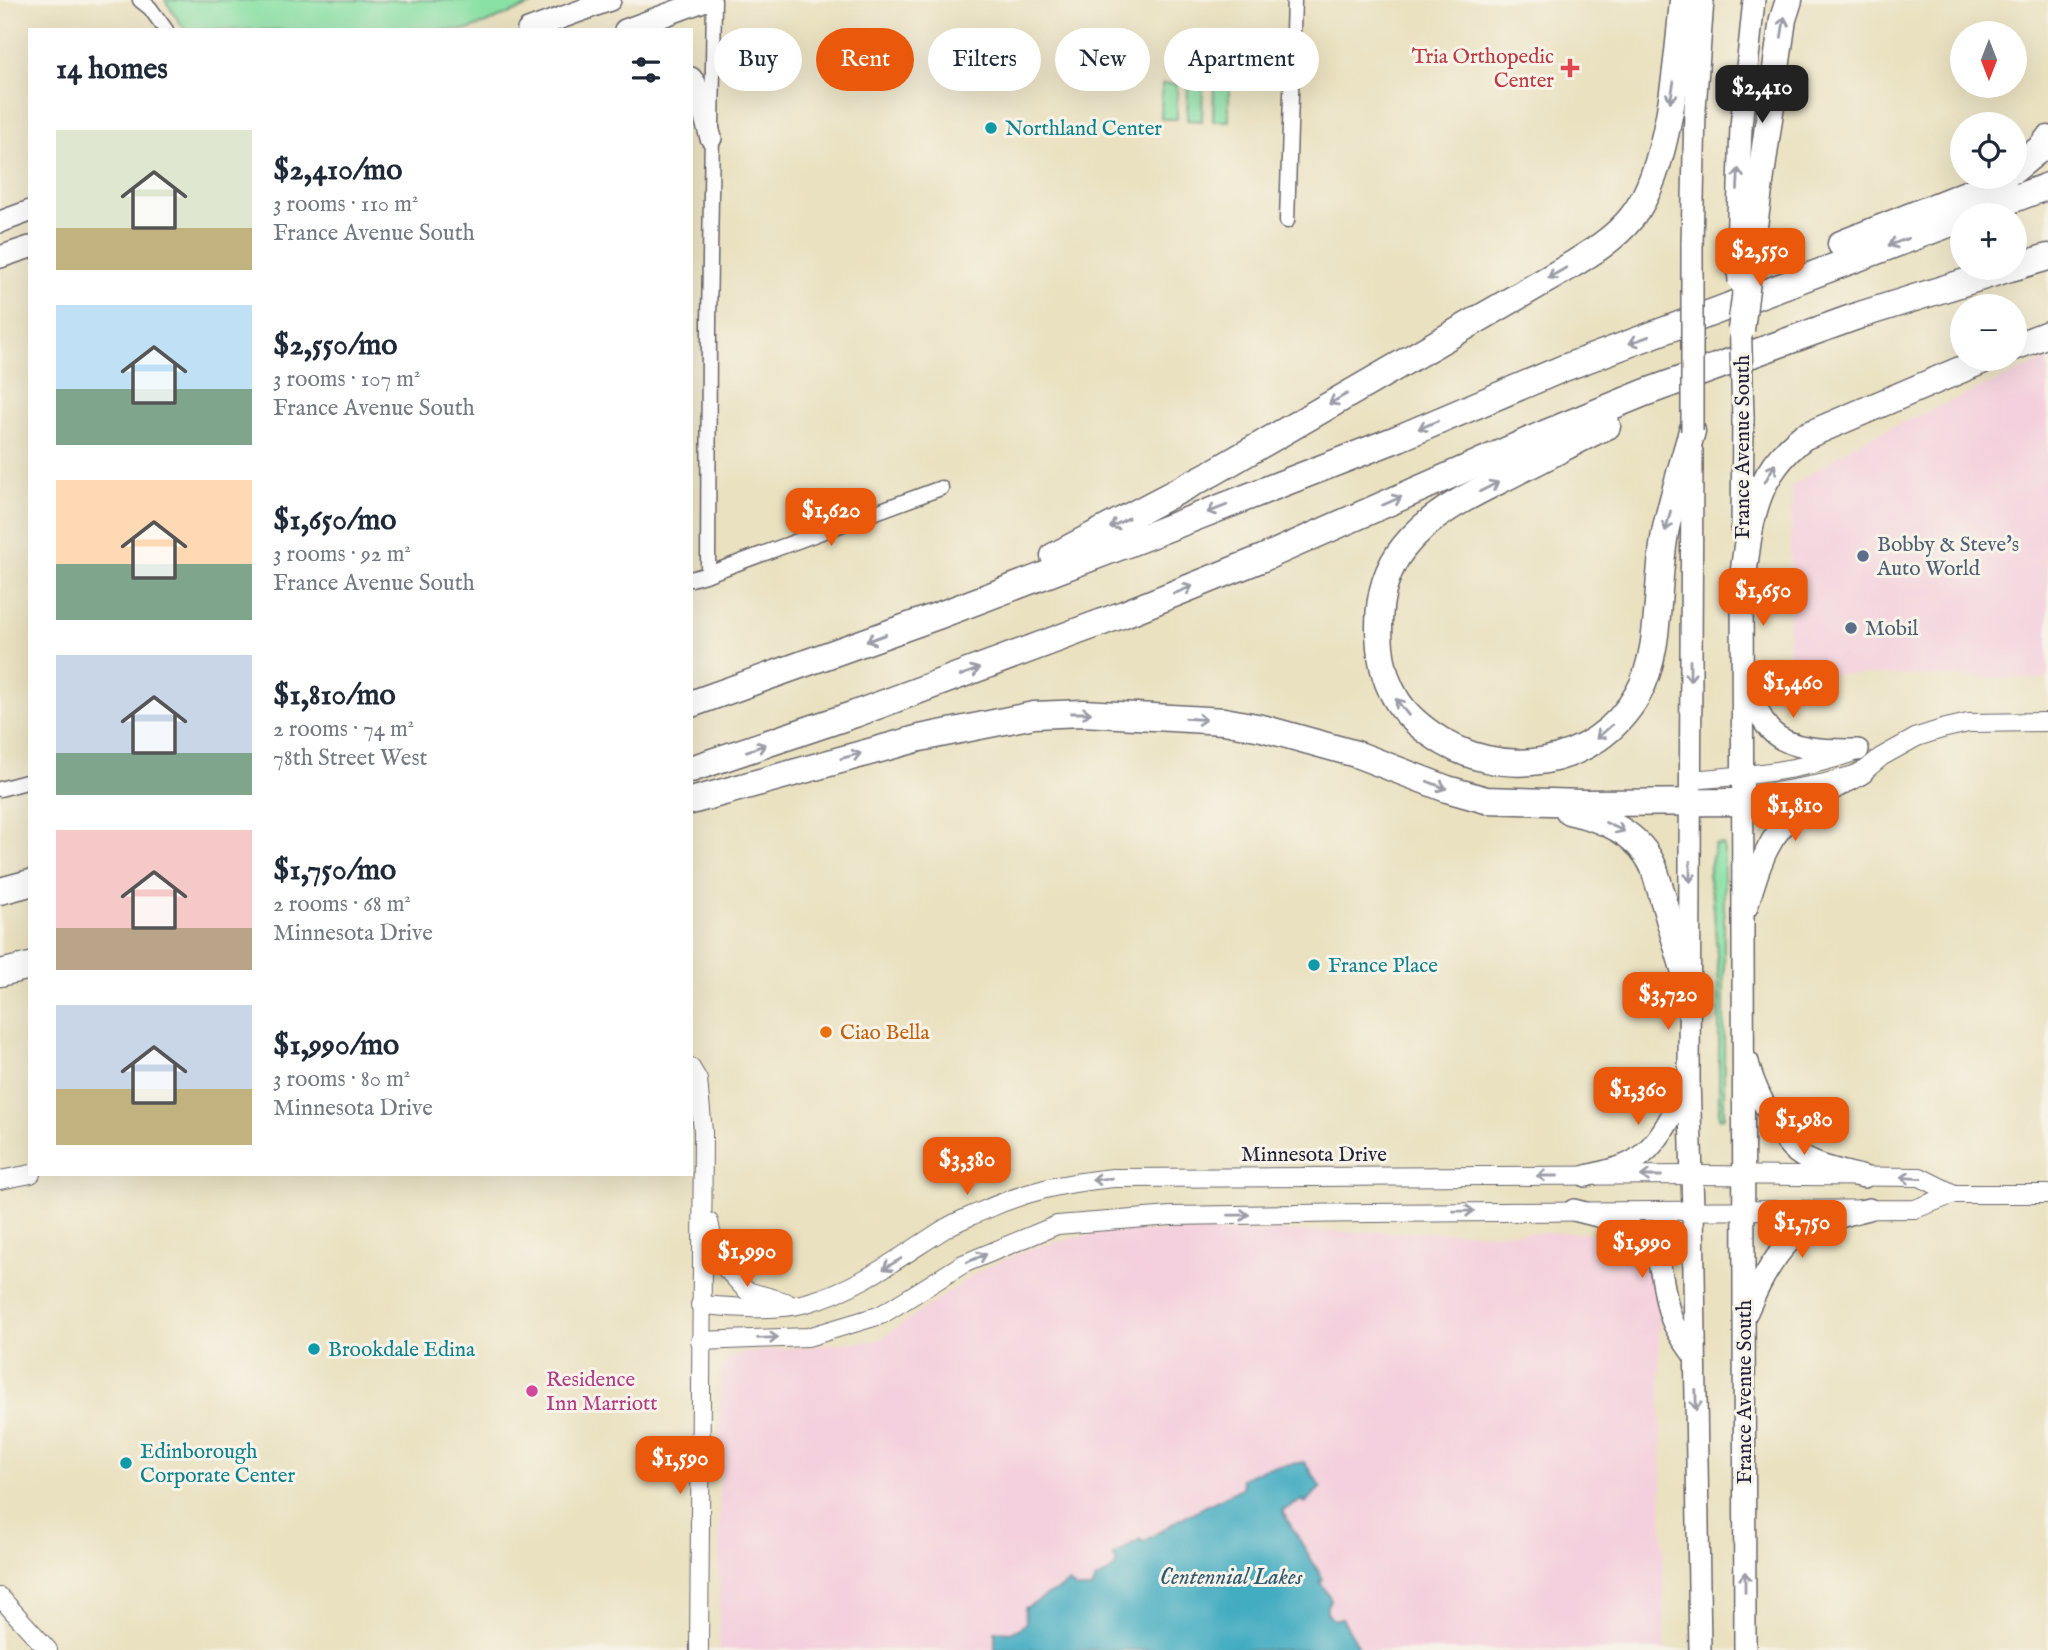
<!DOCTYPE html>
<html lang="en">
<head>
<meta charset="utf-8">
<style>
  body { margin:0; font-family:"IM FELL English",serif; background:#f2f2f3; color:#1f2937; height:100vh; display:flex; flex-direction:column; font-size:26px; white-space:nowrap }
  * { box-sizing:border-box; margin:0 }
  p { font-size:23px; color:#747a83 }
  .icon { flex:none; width:38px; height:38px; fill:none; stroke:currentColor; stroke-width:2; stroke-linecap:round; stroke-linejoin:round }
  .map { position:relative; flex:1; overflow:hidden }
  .panel { position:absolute; left:28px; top:28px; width:665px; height:1148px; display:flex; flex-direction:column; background:#fff; border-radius:0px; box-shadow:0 7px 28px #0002 }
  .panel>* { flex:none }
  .top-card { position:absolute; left:714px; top:28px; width:665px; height:63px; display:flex; gap:14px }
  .needle { width:46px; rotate:180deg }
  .fabs { position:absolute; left:1950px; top:21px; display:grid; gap:14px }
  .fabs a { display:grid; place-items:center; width:77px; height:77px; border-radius:50%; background:#fff; box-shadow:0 7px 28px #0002; font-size:35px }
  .price { position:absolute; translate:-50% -60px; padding:0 16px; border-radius:14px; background:#ea580c; color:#fff; font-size:23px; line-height:46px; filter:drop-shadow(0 2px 4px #0008) }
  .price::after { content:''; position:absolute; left:50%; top:42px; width:21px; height:16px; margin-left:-10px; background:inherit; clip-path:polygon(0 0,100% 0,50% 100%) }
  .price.active { background:#222; color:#fff }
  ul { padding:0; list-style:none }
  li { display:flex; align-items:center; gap:21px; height:175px; padding:0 28px }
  li span { display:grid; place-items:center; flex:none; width:196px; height:140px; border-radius:0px; color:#555 }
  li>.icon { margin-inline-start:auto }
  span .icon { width:84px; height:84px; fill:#fffc; stroke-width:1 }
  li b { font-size:30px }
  h2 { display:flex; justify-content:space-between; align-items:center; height:84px; padding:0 28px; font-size:30px }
  .tag { padding:0 24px; border-radius:32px; background:#fff; box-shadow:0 7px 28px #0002; font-size:24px; line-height:63px }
  .tag.active { background:#ea580c; color:#fff }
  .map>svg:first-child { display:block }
  .built { fill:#f4cfdd }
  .green { fill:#8ae1a5; stroke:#568270; stroke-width:2 }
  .water { fill:#42acc1; stroke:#32677e; stroke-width:2 }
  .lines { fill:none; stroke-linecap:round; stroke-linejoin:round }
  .minor-casing { stroke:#68656a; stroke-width:17 }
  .tertiary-casing { stroke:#68656a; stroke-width:20 }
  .secondary-casing { stroke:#68656a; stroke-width:24 }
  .motorway-casing { stroke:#68656a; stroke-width:29 }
  .minor { stroke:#fff; stroke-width:14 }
  .tertiary { stroke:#fff; stroke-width:18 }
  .secondary { stroke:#fff; stroke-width:21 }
  .motorway { stroke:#fff; stroke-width:26 }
  .secondary-bridge-casing { stroke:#68656a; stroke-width:24; stroke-linecap:butt }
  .motorway-bridge-casing { stroke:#68656a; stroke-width:29; stroke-linecap:butt }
  .secondary-bridge { stroke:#fff; stroke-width:21 }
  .motorway-bridge { stroke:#fff; stroke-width:26 }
  .oneway { stroke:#9c9ca7 }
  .health-dot { fill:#e0444e; stroke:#f7f3e8; stroke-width:2.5 }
  .culture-dot { fill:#0f9aa8; stroke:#f7f3e8; stroke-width:2.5 }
  .service-dot { fill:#5c6f8a; stroke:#f7f3e8; stroke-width:2.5 }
  .food-dot { fill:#e8710a; stroke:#f7f3e8; stroke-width:2.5 }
  .hotel-dot { fill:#d1479c; stroke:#f7f3e8; stroke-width:2.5 }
  .labels { text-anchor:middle; stroke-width:6; stroke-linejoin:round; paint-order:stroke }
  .health-label { font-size:21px; fill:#be3a42; stroke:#f7f3e8; text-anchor:end }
  .culture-label { font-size:21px; fill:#0d838f; stroke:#f7f3e8; text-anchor:start }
  .street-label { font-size:21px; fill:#22223b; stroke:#f7f3e8 }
  .service-label { font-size:21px; fill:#4e5e75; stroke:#f7f3e8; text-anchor:start }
  .food-label { font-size:21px; fill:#c56008; stroke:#f7f3e8; text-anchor:start }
  .hotel-label { font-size:21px; fill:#b23c85; stroke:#f7f3e8; text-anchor:start }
  .water-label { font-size:23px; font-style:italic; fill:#2f5971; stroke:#f7f3e8 }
</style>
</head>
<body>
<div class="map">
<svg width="2048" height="1650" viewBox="0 0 2048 1650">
  <rect width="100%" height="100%" fill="#f7f3e8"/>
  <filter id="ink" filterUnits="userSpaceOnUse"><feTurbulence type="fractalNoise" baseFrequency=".0143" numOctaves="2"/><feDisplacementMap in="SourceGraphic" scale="14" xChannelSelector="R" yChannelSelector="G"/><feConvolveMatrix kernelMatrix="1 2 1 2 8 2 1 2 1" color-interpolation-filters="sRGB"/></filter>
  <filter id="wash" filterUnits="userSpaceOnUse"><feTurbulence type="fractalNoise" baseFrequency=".00686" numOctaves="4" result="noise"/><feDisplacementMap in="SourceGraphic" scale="28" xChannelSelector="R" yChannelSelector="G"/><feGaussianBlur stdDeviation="1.57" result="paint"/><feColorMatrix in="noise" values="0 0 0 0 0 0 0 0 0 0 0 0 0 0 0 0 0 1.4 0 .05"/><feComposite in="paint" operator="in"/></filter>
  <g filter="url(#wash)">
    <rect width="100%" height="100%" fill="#eae1c0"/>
    <g class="built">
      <path d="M 2048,359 L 2048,679 L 1787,673 L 1792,486 L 1860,441 Z"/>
      <path d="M 1106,1231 L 1596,1233 L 1633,1241 L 1658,1280 L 1665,1650 L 719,1650 L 720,1374 L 728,1357 L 748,1352 L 879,1340 L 979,1271 L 1028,1249 Z"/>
    </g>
    <g class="green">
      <path d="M 165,0 L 544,0 L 468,30 L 185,30 Z"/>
      <path d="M 1162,84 L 1177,84 L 1177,119 L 1161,119 Z"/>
      <path d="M 1188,85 L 1203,85 L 1202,121 L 1187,120 Z"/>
      <path d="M 1214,86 L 1229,86 L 1229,121 L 1213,121 Z"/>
      <path d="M 1722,844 L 1724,847 L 1724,1117 L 1719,1118 L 1719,983 L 1713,897 L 1708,876 L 1715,845 Z"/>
    </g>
    <path class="water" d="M 1304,1462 L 1321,1487 L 1305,1503 L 1303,1500 L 1282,1511 L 1323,1579 L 1320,1581 L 1331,1600 L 1327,1605 L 1327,1613 L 1333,1620 L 1342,1618 L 1359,1647 L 1357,1650 L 995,1650 L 995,1631 C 1008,1632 1017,1634 1026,1622 L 1025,1608 L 1069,1583 L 1076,1589 L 1092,1589 L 1096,1579 L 1109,1573 L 1116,1566 L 1116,1560 L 1113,1556 L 1140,1539 L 1143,1542 L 1178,1520 L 1240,1489 L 1243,1485 L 1241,1479 L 1266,1468 Z"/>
  </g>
  <g filter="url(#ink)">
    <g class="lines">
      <defs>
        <g id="minor">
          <path d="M 140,0 L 150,8 L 166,30"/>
          <path d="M 1287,221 L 1294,0"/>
          <path d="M 708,574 L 941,488"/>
          <path d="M 691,579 L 708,574 L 709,323 L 714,0"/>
          <path d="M 0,789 L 30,781"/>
        </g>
        <g id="tertiary">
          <path d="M 1690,780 C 1744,776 1800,771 1851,753"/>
          <path d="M 1741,802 L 1754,796 L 1825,783 L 1862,773 L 1881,757 L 1917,737 L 1942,729 L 1968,723 L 2048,722"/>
          <path d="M 691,1068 L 698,1080 L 703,1132 L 699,1650"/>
          <path d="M 0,1180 L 31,1174"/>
          <path d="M 709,1222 L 717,1259 L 742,1286 L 747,1291 L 786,1302"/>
          <path d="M 700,1305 C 735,1307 772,1312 806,1303 C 859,1289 901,1256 946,1228 C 957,1221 969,1217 980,1212 C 1026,1191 1063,1183 1113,1178 L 1693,1175 L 1920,1177 L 1954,1194"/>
          <path d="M 700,1341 L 808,1337 L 881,1315 L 963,1264 L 1057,1225 L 1171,1216 L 1368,1213 L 1915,1209 L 1954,1194 L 2048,1194"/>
          <path d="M 0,1597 L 48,1650"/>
        </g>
        <g id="secondary">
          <path d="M 528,30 L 610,0"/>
          <path d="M 625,30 L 706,0"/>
          <path d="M 691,78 L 695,83 L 711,138"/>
          <path d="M 0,222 L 30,211"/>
          <path d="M 1692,245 L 1695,109 L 1703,0"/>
          <path d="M 1737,248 L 1741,126 L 1754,0"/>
          <path d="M 0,257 L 30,247"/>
          <path d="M 1692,452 L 1689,1079 L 1693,1210 L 1700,1650"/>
          <path d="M 1742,531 L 1743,417"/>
          <path d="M 1742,571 C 1742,930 1743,1290 1745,1650"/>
          <path d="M 1746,681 C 1753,696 1758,717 1770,730 C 1791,752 1831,750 1858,750"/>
          <path d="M 1747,907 C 1753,888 1758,868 1767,850 C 1785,811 1826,793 1862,773"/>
          <path d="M 1748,1062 C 1753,1086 1778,1137 1797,1153 C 1815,1167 1843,1171 1864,1177"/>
          <path d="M 1586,1176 C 1601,1172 1621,1169 1634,1161 C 1661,1143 1674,1112 1687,1084"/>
          <path d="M 1574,1210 C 1595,1216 1623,1220 1640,1234 C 1667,1256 1660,1291 1672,1320 C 1677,1333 1687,1345 1695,1357"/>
          <path d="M 1747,1312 C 1758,1287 1770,1262 1789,1242 C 1804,1226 1848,1214 1869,1209"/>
        </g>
        <g id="motorway">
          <path d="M 2014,170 L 2042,147 L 2048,139"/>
          <path d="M 1971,215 L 2048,186"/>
          <path d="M 1752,240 L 1783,19 L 1789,0"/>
          <path d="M 1841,244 L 1996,182 L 2005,177"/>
          <path d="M 2014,267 L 2048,257"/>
          <path d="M 2014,347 L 2048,334"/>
          <path d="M 1607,426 C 1578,439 1551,455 1522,469 C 1480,491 1434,509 1404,547 C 1386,569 1379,598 1379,626 C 1379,651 1382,675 1395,697 C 1403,712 1417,724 1431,734 C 1499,783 1595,769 1638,694 C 1663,649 1655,579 1666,528 C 1673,496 1683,463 1692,431"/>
          <path d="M 1054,556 L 1214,472 L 1560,272 C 1586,256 1613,241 1632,217 C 1669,171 1678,59 1683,0"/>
          <path d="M 1742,585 C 1750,524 1751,478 1803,437 L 1986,359"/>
          <path d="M 691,704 L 940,615 L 1127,544 L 1399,438 L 1564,368 L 1962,219"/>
          <path d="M 691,769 L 855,714 L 1124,614 L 1263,558 L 1544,434 L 1644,393 L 1860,315 L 2010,268"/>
          <path d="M 691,801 L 920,738 L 1034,715 L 1083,713 L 1224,721 L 1262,728 L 1356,754 L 1447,789 L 1486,800 L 1583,803 L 1741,802"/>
          <path d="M 1569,811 C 1605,819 1639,833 1654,868 L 1689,986"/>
          <path d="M 0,891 L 30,883"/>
          <path d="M 0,973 L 30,966"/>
        </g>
      </defs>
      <use href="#minor" class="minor-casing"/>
      <use href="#tertiary" class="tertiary-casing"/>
      <use href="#secondary" class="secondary-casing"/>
      <use href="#motorway" class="motorway-casing"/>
      <use href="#minor" class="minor"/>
      <use href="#tertiary" class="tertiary"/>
      <use href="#secondary" class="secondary"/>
      <use href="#motorway" class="motorway"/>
      <defs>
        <g id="secondary-bridge">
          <path d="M 1692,245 L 1692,431"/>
          <path d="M 1737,248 L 1739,282"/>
          <path d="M 1740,314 L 1743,417"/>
        </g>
        <path id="motorway-bridge" d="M 1741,330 L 1752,240"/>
      </defs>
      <use href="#secondary-bridge" class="secondary-bridge-casing"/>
      <use href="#motorway-bridge" class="motorway-bridge-casing"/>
      <use href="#secondary-bridge" class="secondary-bridge"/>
      <use href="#motorway-bridge" class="motorway-bridge"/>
    </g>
    <defs><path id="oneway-shaft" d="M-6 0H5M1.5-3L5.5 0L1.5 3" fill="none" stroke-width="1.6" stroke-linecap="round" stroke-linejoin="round" transform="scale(1.75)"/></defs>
    <g class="oneway">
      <use href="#oneway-shaft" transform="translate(1783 27) rotate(-81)"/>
      <use href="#oneway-shaft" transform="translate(1672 92) rotate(100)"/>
      <use href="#oneway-shaft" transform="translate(1738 179) rotate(-87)"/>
      <use href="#oneway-shaft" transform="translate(1898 242) rotate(160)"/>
      <use href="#oneway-shaft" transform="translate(1557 273) rotate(150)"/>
      <use href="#oneway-shaft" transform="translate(1639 340) rotate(160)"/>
      <use href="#oneway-shaft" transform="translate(1338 399) rotate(150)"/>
      <use href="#oneway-shaft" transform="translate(1428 425) rotate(157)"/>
      <use href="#oneway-shaft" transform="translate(1770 473) rotate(-61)"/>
      <use href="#oneway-shaft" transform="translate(1489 487) rotate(-27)"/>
      <use href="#oneway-shaft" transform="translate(1392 501) rotate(-24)"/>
      <use href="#oneway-shaft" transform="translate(1217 509) rotate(159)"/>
      <use href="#oneway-shaft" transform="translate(1668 521) rotate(104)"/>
      <use href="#oneway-shaft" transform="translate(1119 523) rotate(152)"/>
      <use href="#oneway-shaft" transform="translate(1183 590) rotate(-22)"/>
      <use href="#oneway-shaft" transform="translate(876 638) rotate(160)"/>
      <use href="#oneway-shaft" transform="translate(1690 671) rotate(90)"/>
      <use href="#oneway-shaft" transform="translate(970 672) rotate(-20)"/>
      <use href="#oneway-shaft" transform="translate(1402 707) rotate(-128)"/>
      <use href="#oneway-shaft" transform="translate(1081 713)"/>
      <use href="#oneway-shaft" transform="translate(1196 719) rotate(4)"/>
      <use href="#oneway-shaft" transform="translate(1604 732) rotate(138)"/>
      <use href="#oneway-shaft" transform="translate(756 748) rotate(-19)"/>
      <use href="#oneway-shaft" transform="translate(851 756) rotate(-15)"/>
      <use href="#oneway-shaft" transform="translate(1437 785) rotate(21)"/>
      <use href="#oneway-shaft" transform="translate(1615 827) rotate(25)"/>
      <use href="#oneway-shaft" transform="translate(1690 872) rotate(90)"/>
      <use href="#oneway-shaft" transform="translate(1547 1176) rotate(180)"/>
      <use href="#oneway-shaft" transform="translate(1651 1176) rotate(180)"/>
      <use href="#oneway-shaft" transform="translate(1911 1178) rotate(-177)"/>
      <use href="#oneway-shaft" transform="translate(1102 1179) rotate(175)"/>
      <use href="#oneway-shaft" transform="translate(1464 1211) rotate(-1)"/>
      <use href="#oneway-shaft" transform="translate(1239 1215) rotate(-1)"/>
      <use href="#oneway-shaft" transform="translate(977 1258) rotate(-23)"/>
      <use href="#oneway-shaft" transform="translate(892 1264) rotate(149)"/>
      <use href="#oneway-shaft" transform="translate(768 1338) rotate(-2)"/>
      <use href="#oneway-shaft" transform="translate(1696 1400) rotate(89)"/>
      <use href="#oneway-shaft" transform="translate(1745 1582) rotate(-90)"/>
    </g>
  </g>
  <path class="health-dot" d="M1566.5 57.5h7v7h7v7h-7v7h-7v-7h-7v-7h7z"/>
  <g class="culture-dot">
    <circle cx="991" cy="128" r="7"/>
    <circle cx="1314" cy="965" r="7"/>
    <circle cx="314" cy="1349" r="7"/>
    <circle cx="126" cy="1463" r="7"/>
  </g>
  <g class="service-dot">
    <circle cx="1863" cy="556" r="7"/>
    <circle cx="1851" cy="628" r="7"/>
  </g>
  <circle class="food-dot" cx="826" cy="1032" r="7"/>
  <circle class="hotel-dot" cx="532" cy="1391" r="7"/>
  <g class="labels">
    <g class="health-label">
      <text x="1554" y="63">Tria Orthopedic<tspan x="1554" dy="24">Center</tspan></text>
    </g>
    <g class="culture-label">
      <text x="1005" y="135">Northland Center</text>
      <text x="1328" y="972">France Place</text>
      <text x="328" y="1356">Brookdale Edina</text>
      <text x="140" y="1458">Edinborough<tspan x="140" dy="24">Corporate Center</tspan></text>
    </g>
    <g class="street-label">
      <text transform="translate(1742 447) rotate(-90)" y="7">France Avenue South</text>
      <text x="1314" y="1161">Minnesota Drive</text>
      <text transform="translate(1744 1392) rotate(-90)" y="7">France Avenue South</text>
    </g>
    <g class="service-label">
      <text x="1877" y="551">Bobby &amp; Steve's<tspan x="1877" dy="24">Auto World</tspan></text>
      <text x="1865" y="635">Mobil</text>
    </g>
    <g class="food-label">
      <text x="840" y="1039">Ciao Bella</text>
    </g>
    <g class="hotel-label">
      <text x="546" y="1386">Residence<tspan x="546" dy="24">Inn Marriott</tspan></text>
    </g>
    <g class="water-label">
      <text x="1231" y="1584">Centennial Lakes</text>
    </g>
  </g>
</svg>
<div class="fabs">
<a><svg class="needle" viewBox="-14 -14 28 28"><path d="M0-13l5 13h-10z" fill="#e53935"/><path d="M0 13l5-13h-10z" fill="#747a83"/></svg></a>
<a><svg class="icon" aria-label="locate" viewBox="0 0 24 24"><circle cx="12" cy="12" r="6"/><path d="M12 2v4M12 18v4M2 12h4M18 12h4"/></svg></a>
<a>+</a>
<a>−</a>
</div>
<b class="price active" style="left:1762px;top:125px">$2,410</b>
<b class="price" style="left:1760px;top:288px">$2,550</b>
<b class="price" style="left:831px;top:548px">$1,620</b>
<b class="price" style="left:1763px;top:628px">$1,650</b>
<b class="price" style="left:1793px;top:720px">$1,460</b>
<b class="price" style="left:1795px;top:843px">$1,810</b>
<b class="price" style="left:1668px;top:1032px">$3,720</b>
<b class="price" style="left:1638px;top:1127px">$1,360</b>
<b class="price" style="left:1804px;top:1157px">$1,980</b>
<b class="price" style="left:967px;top:1197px">$3,380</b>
<b class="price" style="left:1802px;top:1260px">$1,750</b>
<b class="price" style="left:1642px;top:1280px">$1,990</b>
<b class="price" style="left:747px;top:1289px">$1,990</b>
<b class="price" style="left:680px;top:1496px">$1,590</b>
<div class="top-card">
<a class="tag">Buy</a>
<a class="tag active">Rent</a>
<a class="tag">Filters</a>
<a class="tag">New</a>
<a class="tag">Apartment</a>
</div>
<section class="panel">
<h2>14 homes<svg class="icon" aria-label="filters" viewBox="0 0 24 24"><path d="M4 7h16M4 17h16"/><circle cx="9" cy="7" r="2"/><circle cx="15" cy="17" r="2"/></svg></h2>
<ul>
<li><span style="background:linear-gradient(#dfe7d0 70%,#c2b280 0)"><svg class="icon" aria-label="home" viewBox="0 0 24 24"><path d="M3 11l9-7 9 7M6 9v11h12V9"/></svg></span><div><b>$2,410/mo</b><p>3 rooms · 110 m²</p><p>France Avenue South</p></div></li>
<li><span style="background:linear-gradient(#bfe0f5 60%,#7fa58c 0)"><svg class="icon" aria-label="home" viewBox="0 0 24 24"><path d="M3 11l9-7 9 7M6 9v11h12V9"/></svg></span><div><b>$2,550/mo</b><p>3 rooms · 107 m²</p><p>France Avenue South</p></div></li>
<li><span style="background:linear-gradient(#ffd9b3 60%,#7fa58c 0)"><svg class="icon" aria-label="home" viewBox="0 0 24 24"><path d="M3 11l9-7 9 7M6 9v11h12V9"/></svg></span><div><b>$1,650/mo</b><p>3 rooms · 92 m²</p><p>France Avenue South</p></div></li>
<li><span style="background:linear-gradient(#c9d6e8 70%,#7fa58c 0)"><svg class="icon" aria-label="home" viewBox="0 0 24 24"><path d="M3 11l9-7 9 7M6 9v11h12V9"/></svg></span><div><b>$1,810/mo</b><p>2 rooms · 74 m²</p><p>78th Street West</p></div></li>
<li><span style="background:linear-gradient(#f6c9c9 70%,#b9a48a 0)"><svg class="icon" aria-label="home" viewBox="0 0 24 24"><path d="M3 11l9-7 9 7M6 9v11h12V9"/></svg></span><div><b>$1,750/mo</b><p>2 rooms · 68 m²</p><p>Minnesota Drive</p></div></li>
<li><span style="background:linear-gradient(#c9d6e8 60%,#c2b280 0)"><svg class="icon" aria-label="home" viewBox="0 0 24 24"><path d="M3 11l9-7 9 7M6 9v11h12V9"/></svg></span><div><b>$1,990/mo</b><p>3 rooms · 80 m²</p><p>Minnesota Drive</p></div></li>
</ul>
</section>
</div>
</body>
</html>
